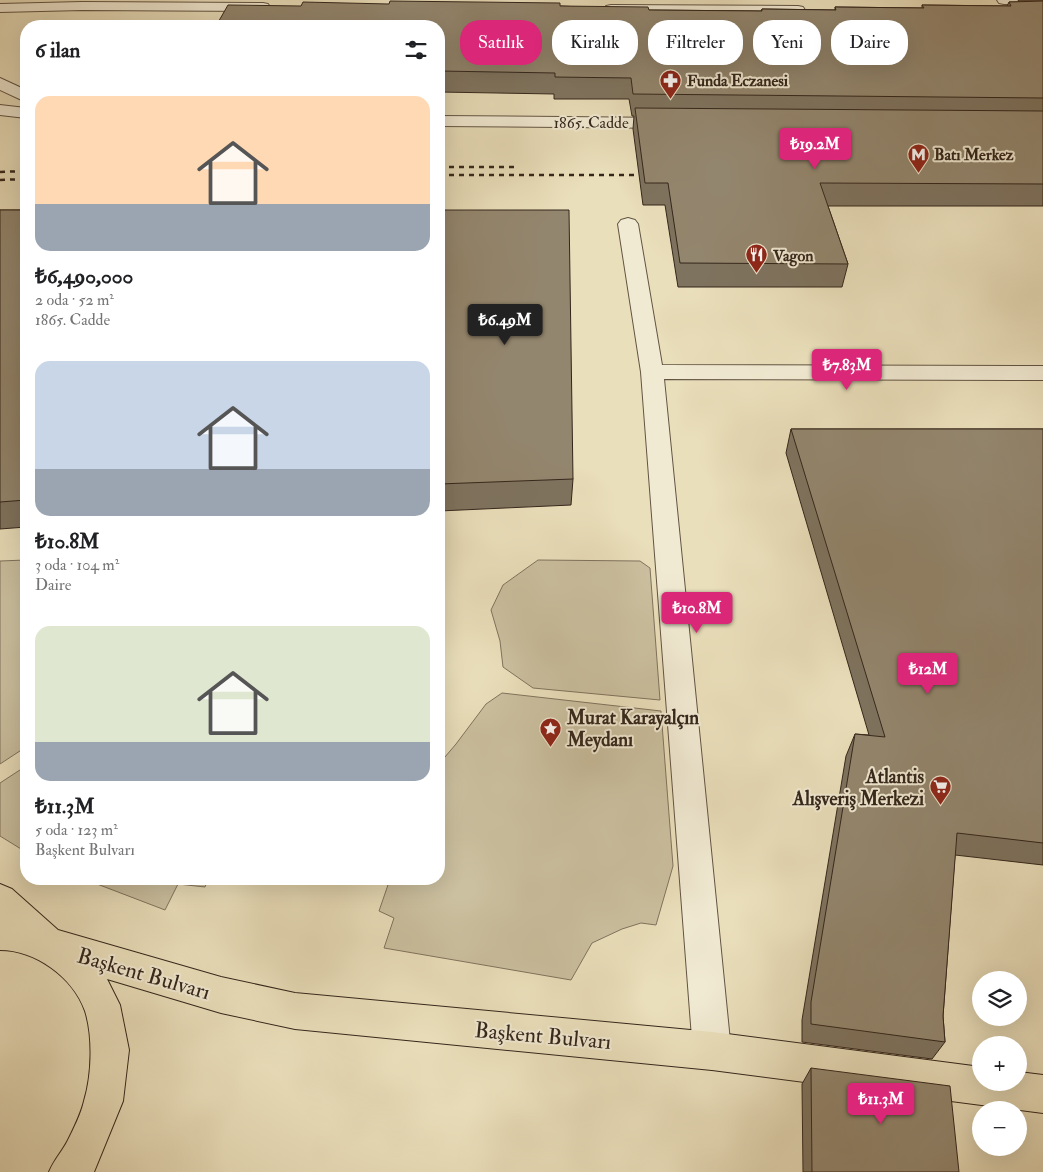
<!DOCTYPE html>
<html lang="tr">
<head>
<meta charset="utf-8">
<style>
  body { margin:0; font-family:"IM FELL Double Pica",serif; background:#f6f6f6; color:#202124; height:100vh; display:flex; flex-direction:column; font-size:19px; white-space:nowrap }
  * { box-sizing:border-box; margin:0 }
  p { font-size:16px; color:#757577 }
  .icon { flex:none; width:28px; height:28px; fill:none; stroke:currentColor; stroke-width:2; stroke-linecap:round; stroke-linejoin:round }
  .map { position:relative; flex:1; overflow:hidden }
  .side { position:absolute; left:20px; top:20px; width:425px; height:865px; display:flex; flex-direction:column; background:#fff; border-radius:20px; box-shadow:0 5px 20px #0002 }
  .side>* { flex:none }
  .top-card { position:absolute; left:460px; top:20px; width:475px; height:45px; display:flex; gap:10px }
  .tools { position:absolute; left:972px; top:971px; display:grid; gap:10px }
  .tools a { display:grid; place-items:center; width:55px; height:55px; border-radius:50%; background:#fff; box-shadow:0 5px 20px #0002; font-size:25px }
  .price { position:absolute; translate:-50% -42px; padding:0 11px; border-radius:5px; background:#db2777; color:#fff; font-size:16px; line-height:32px; filter:drop-shadow(0 1px 2px #0008) }
  .price::after { content:''; position:absolute; left:50%; top:30px; width:15px; height:11px; margin-left:-8px; background:inherit; clip-path:polygon(0 0,100% 0,50% 100%) }
  .price.current { background:#222; color:#fff }
  ul { padding:0; list-style:none }
  li { display:grid; align-content:center; gap:10px; height:265px; padding:0 15px }
  li span { display:grid; place-items:center; height:155px; border-radius:15px; color:#555 }
  li>.icon { margin-inline-start:auto }
  span .icon { width:90px; height:90px; fill:#fffc; stroke-width:1 }
  li b { font-size:21px }
  h2 { display:flex; justify-content:space-between; align-items:center; height:60px; padding:0 15px; font-size:21px }
  .pill { padding:0 18px; border-radius:20px; background:#fff; box-shadow:0 5px 20px #0002; font-size:18px; line-height:45px }
  .pill.current { background:#db2777; color:#fff }
  .map>svg:first-child { display:block }
  .green { fill:#cbc0a0; stroke:#80735e }
  .lines { fill:none; stroke-linecap:round; stroke-linejoin:round }
  .minor-casing { stroke:#625443; stroke-width:2 }
  .major-casing { stroke:#34261b; stroke-width:2 }
  .minor { fill:#f1ead3; fill-rule:evenodd }
  .major { fill:#eadfbb; fill-rule:evenodd }
  .rail { stroke:#34261b; stroke-width:2.5; stroke-dasharray:5 5; stroke-linecap:butt }
  .wall { fill:#7e735f; stroke:#34261b }
  .building { fill:#93866e; stroke:#34261b }
  .labels { text-anchor:middle; stroke-width:4; stroke-linejoin:round; paint-order:stroke }
  .far-poi-label { font-size:16px; font-weight:bold; fill:#34261b; stroke:#f1ead3; text-anchor:start }
  .far-street-label { font-size:16px; fill:#34261b; stroke:#f1ead3 }
  .poi-label { font-size:19px; font-weight:bold; fill:#34261b; stroke:#f1ead3; text-anchor:start }
  .near-street-label { font-size:22px; fill:#34261b; stroke:#f1ead3 }
</style>
</head>
<body>
<div class="map">
<svg width="1043" height="1172" viewBox="0 0 1043 1172">
  <rect width="100%" height="100%" fill="#eadfbb"/>
  <filter id="stains"><feTurbulence type="fractalNoise" baseFrequency=".004" numOctaves="4"/><feColorMatrix values="0 0 0 0 .2 0 0 0 0 .09 0 0 0 0 .02 0 0 0 .5 -.17"/></filter>
  <radialGradient id="worn" r=".72"><stop offset=".6" stop-color="#630" stop-opacity="0"/><stop offset="1" stop-color="#630" stop-opacity=".3"/></radialGradient>
  <g class="green">
    <path d="M 26,560 L 26,747 L 0,764 L 0,561 Z"/>
    <path d="M 538,560 L 640,561 L 650,568 L 660,700 L 533,688 L 503,667 L 500,641 L 491,610 L 503,585 Z"/>
    <path d="M 502,693 L 661,711 L 673,866 L 656,925 L 641,923 L 622,929 L 592,943 L 571,980 L 384,948 L 394,918 L 379,911 L 390,879 L 439,879 L 439,764 L 456,744 L 486,704 Z"/>
    <path d="M 26,766 L 26,852 L 0,836 L 0,783 Z"/>
    <path d="M 84,879 L 208,879 L 205,887 L 178,884 L 165,910 Z"/>
  </g>
  <g class="lines">
    <defs>
      <g id="minor">
        <path d="M 997,0 L 1043,0 L 1043,5 L 1004,4 L 999,3 Z"/>
        <path d="M 82,2 L 263,3 L 268,4 L 270,7 L 268,10 L 263,11 L 82,10 L 0,12 L 0,4 Z"/>
        <path d="M 611,5 L 798,6 L 803,7 L 805,10 L 803,13 L 798,14 L 606,12 L 604,9 L 606,6 Z"/>
        <path d="M 0,78 L 26,90 L 26,102 L 0,90 Z"/>
        <path d="M 0,105 L 26,108 L 26,118 L 0,115 Z"/>
        <path d="M 439,116 L 672,118 L 678,119 L 681,123 L 678,127 L 672,128 L 439,126 Z"/>
        <path d="M 628,218 L 635,220 L 638,224 L 662,365 L 1043,366 L 1043,380 L 664,379 L 731,1051 L 725,1064 L 712,1070 L 699,1064 L 693,1051 L 641,372 L 618,224 L 621,220 Z"/>
      </g>
      <path id="major" d="M 0,884 L 12,889 L 58,930 L 221,977 L 295,993 L 712,1032 L 981,1067 L 981,1082 L 1019,1082 L 1019,1072 L 1043,1075 L 1043,1113 L 712,1070 L 295,1029 L 221,1013 L 107,979 L 120,1005 L 129,1050 L 123,1101 L 94,1172 L 49,1172 C 55,1158 62,1152 68,1140 C 74,1128 81,1114 84,1101 C 92,1075 93,1036 85,1011 C 73,977 35,950 0,950 Z"/>
    </defs>
    <use href="#minor" class="minor-casing"/>
    <use href="#major" class="major-casing"/>
    <use href="#minor" class="minor"/>
    <use href="#major" class="major"/>
    <g class="rail">
      <path d="M 439,167 L 519,167"/>
      <path d="M 0,172 L 26,171"/>
      <path d="M 439,175 L 654,175"/>
      <path d="M 0,180 L 26,179"/>
    </g>
  </g>
  <g class="wall">
    <path d="M 1018,0 L 1043,0 L 1043,206 L 828,206 L 848,264 L 842,287 L 678,287 L 665,205 L 643,205 L 633,129 L 634,116 L 632,116 L 629,99 L 554,99 L 554,94 L 439,92 L 439,26 L 301,6 L 560,6 L 649,10 L 761,11 L 762,9 L 835,10 L 835,7 L 922,8 L 922,5 L 1007,6 L 1009,2 L 1019,2 Z"/>
    <path d="M 0,210 L 26,210 L 26,527 L 0,529 Z"/>
    <path d="M 439,210 L 573,479 L 571,505 L 439,511 Z"/>
    <path d="M 791,429 L 1043,429 L 1043,865 L 955,855 L 943,1016 L 945,1042 L 932,1059 L 802,1042 L 802,1020 L 846,756 L 855,734 L 869,735 L 786,453 Z"/>
    <path d="M 811,1068 L 959,1172 L 803,1172 L 802,1084 Z"/>
  </g>
  <g class="building">
    <path d="M 390,1 L 560,3 L 560,6 L 648,7 L 649,10 L 762,11 L 762,9 L 836,10 L 835,7 L 924,8 L 922,5 L 1011,6 L 1009,2 L 1043,1 L 1043,98 L 633,94 L 631,78 L 555,77 L 555,73 L 439,71 L 439,26 L 216,26 L 228,5 L 301,6 L 303,2 L 389,4 Z"/>
    <path d="M 635,108 L 1043,111 L 1043,184 L 820,183 L 848,264 L 680,263 L 668,183 L 645,183 Z"/>
    <path d="M 0,210 L 26,210 L 26,500 L 0,502 Z"/>
    <path d="M 439,210 L 569,210 L 573,479 L 439,484 Z"/>
    <path d="M 791,429 L 1043,429 L 1043,843 L 957,833 L 943,1016 L 945,1042 L 811,1024 L 811,1002 L 855,734 L 885,737 Z"/>
    <path d="M 811,1068 L 950,1086 L 959,1172 L 812,1172 Z"/>
  </g>
  <defs>
    <symbol id="pharmacy-pin" viewBox="-11 -11 22 30"><path d="M0 17L-7.5 6A9.5 9.5 0 1 1 7.5 6Z" fill="#8f2418" stroke="#f1ead3"/><path d="M-2-6h4v4h4v4h-4v4h-4v-4h-4v-4h4Z" fill="#fff"/></symbol>
    <symbol id="metro-pin" viewBox="-11 -11 22 30"><path d="M0 17L-7.5 6A9.5 9.5 0 1 1 7.5 6Z" fill="#8f2418" stroke="#f1ead3"/><path d="M-5.5 5V-5H-3L0 0L3-5H5.5V5H3V-.5L0 4L-3-.5V5Z" fill="#fff"/></symbol>
    <symbol id="restaurant-pin" viewBox="-11 -11 22 30"><path d="M0 17L-7.5 6A9.5 9.5 0 1 1 7.5 6Z" fill="#8f2418" stroke="#f1ead3"/><path d="M-5-6h1v4h1v-4h1v4h1v-4h1v5L-1.5 .5V6h-2V.5L-5-1ZM5-6V6H3V1.5H1.5Q1.5-4 5-6Z" fill="#fff"/></symbol>
    <symbol id="sight-pin" viewBox="-11 -11 22 30"><path d="M0 17L-7.5 6A9.5 9.5 0 1 1 7.5 6Z" fill="#8f2418" stroke="#f1ead3"/><path d="M0-6L1.8-2.2L6-1.7L2.9 1.2L3.7 5.4L0 3.3L-3.7 5.4L-2.9 1.2L-6-1.7L-1.8-2.2Z" fill="#fff"/></symbol>
    <symbol id="supermarket-pin" viewBox="-11 -11 22 30"><path d="M0 17L-7.5 6A9.5 9.5 0 1 1 7.5 6Z" fill="#8f2418" stroke="#f1ead3"/><path d="M-6-5.5h2.5l.6 2H6L4.5 2H-2.5L-4.4-4H-6ZM-1.5 3.2a1.3 1.3 0 1 0 .1 0ZM3 3.2a1.3 1.3 0 1 0 .1 0Z" fill="#fff"/></symbol>
  </defs>
  <g fill-rule="evenodd">
    <use href="#pharmacy-pin" x="658" y="68" width="25" height="34"/>
    <use href="#metro-pin" x="906" y="142" width="25" height="34"/>
    <use href="#restaurant-pin" x="744" y="242" width="25" height="34"/>
    <use href="#sight-pin" x="538" y="716" width="25" height="34"/>
    <use href="#supermarket-pin" x="928" y="774" width="25" height="34"/>
  </g>
  <g class="labels">
    <g class="far-poi-label">
      <text x="687" y="86">Funda Eczanesi</text>
      <text x="934" y="160">Batı Merkez</text>
      <text x="773" y="261">Vagon</text>
    </g>
    <g class="far-street-label">
      <text x="591" y="128">1865. Cadde</text>
    </g>
    <g class="poi-label">
      <text x="567" y="724">Murat Karayalçın<tspan x="567" dy="22">Meydanı</tspan></text>
      <text x="924" y="783" text-anchor="end">Atlantis<tspan x="924" dy="22">Alışveriş Merkezi</tspan></text>
    </g>
    <g class="near-street-label">
      <text transform="translate(144 973) rotate(16)" y="8">Başkent Bulvarı</text>
      <text transform="translate(543 1035) rotate(5)" y="8">Başkent Bulvarı</text>
    </g>
  </g>
  <rect width="100%" height="100%" filter="url(#stains)"/>
  <rect width="100%" height="100%" fill="url(#worn)"/>
</svg>
<div class="tools">
<a><svg class="icon" aria-label="layers" viewBox="0 0 24 24"><path d="M12 4l9 5-9 5-9-5zM3 14l9 5 9-5"/></svg></a>
<a>+</a>
<a>−</a>
</div>
<b class="price" style="left:815px;top:170px">₺19.2M</b>
<b class="price current" style="left:505px;top:346px">₺6.49M</b>
<b class="price" style="left:847px;top:391px">₺7.83M</b>
<b class="price" style="left:697px;top:634px">₺10.8M</b>
<b class="price" style="left:928px;top:695px">₺12M</b>
<b class="price" style="left:881px;top:1125px">₺11.3M</b>
<div class="top-card">
<a class="pill current">Satılık</a>
<a class="pill">Kiralık</a>
<a class="pill">Filtreler</a>
<a class="pill">Yeni</a>
<a class="pill">Daire</a>
</div>
<section class="side">
<h2>6 ilan<svg class="icon" aria-label="filters" viewBox="0 0 24 24"><path d="M4 7h16M4 17h16"/><circle cx="9" cy="7" r="2"/><circle cx="15" cy="17" r="2"/></svg></h2>
<ul>
<li><span style="background:linear-gradient(#ffd9b3 70%,#9aa5b1 0)"><svg class="icon" aria-label="home" viewBox="0 0 24 24"><path d="M3 11l9-7 9 7M6 9v11h12V9"/></svg></span><div><b>₺6,490,000</b><p>2 oda · 52 m²</p><p>1865. Cadde</p></div></li>
<li><span style="background:linear-gradient(#c9d6e8 70%,#9aa5b1 0)"><svg class="icon" aria-label="home" viewBox="0 0 24 24"><path d="M3 11l9-7 9 7M6 9v11h12V9"/></svg></span><div><b>₺10.8M</b><p>3 oda · 104 m²</p><p>Daire</p></div></li>
<li><span style="background:linear-gradient(#dfe7d0 75%,#9aa5b1 0)"><svg class="icon" aria-label="home" viewBox="0 0 24 24"><path d="M3 11l9-7 9 7M6 9v11h12V9"/></svg></span><div><b>₺11.3M</b><p>5 oda · 123 m²</p><p>Başkent Bulvarı</p></div></li>
</ul>
</section>
</div>
</body>
</html>
